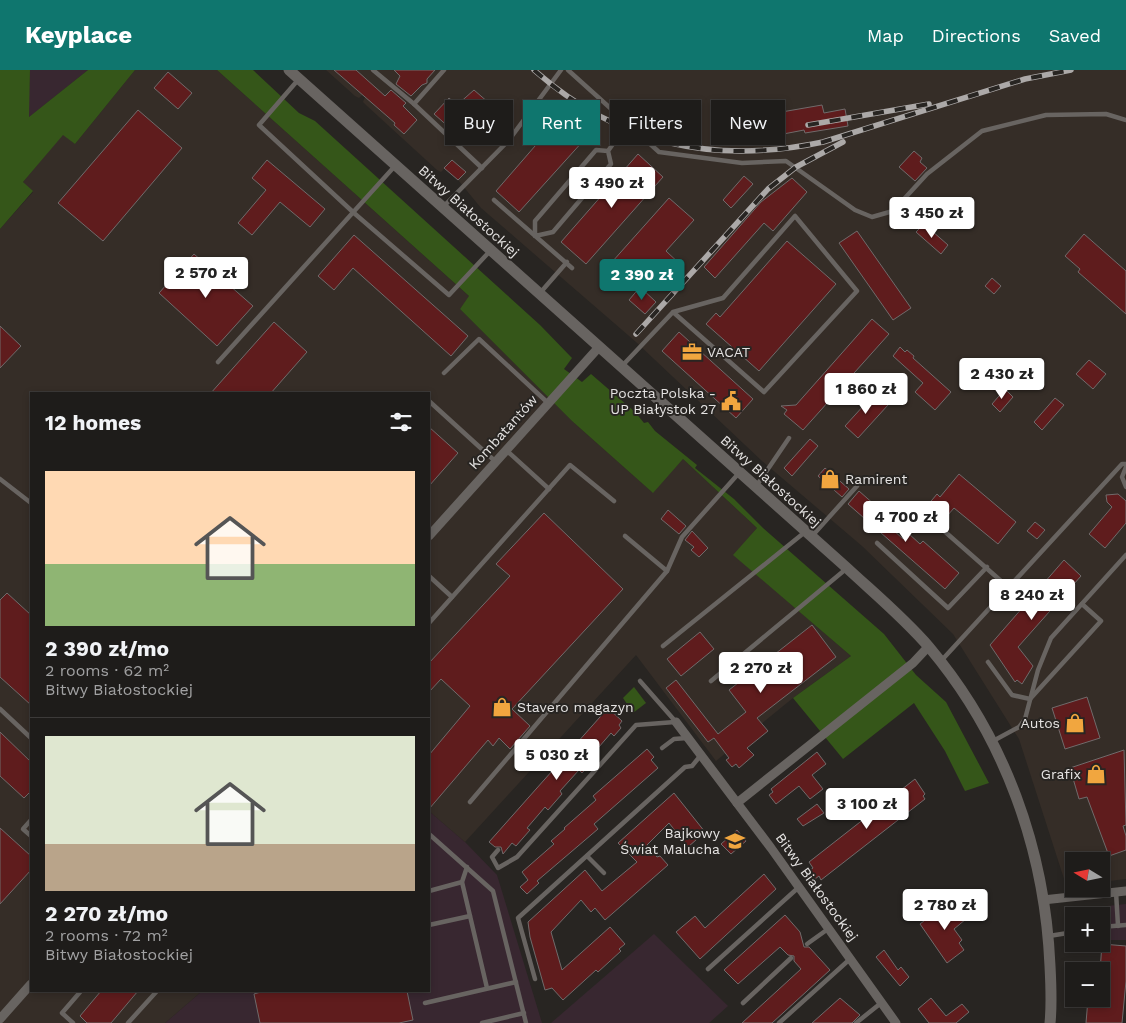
<!DOCTYPE html>
<html lang="en">
<head>
<meta charset="utf-8">
<style>
  body { margin:0; font-family:"Work Sans",sans-serif; background:#262523; color:#f1f3f6; height:100vh; display:flex; flex-direction:column; font-size:19px; white-space:nowrap }
  * { box-sizing:border-box; margin:0 }
  p { font-size:16px; color:#a1a1a2 }
  .icon { flex:none; width:28px; height:28px; fill:none; stroke:currentColor; stroke-width:2; stroke-linecap:round; stroke-linejoin:round }
  .map { position:relative; flex:1; overflow:hidden }
  .drawer { position:absolute; left:30px; top:322px; width:400px; height:600px; display:flex; flex-direction:column; background:#1e1c1a; border-radius:0px; box-shadow:0 2px 8px #0003,0 0 0 1px #3c3a39 }
  .drawer>* { flex:none }
  .guide { position:absolute; left:445px; top:30px; width:475px; height:45px; display:flex; gap:10px }
  .needle { width:32px; rotate:280deg }
  .fabs { position:absolute; left:1065px; top:782px; display:grid; gap:10px }
  .fabs a { display:grid; place-items:center; width:45px; height:45px; border-radius:0px; background:#1e1c1a; box-shadow:0 2px 8px #0003,0 0 0 1px #3c3a39; font-size:25px }
  .price { position:absolute; translate:-50% -42px; padding:0 11px; border-radius:5px; background:#fff; color:#222; font-size:16px; line-height:32px; filter:drop-shadow(0 1px 2px #0008) }
  .price::after { content:''; position:absolute; left:50%; top:30px; width:15px; height:11px; margin-left:-8px; background:inherit; clip-path:polygon(0 0,100% 0,50% 100%) }
  .price.current { background:#0f766e; color:#fff }
  ul { padding:0; list-style:none }
  li { display:grid; align-content:center; gap:10px; height:265px; padding:0 15px }
  li+li { border-top:1px solid #3c3a39 }
  li span { display:grid; place-items:center; height:155px; border-radius:0px; color:#555 }
  li>.icon { margin-inline-start:auto }
  span .icon { width:90px; height:90px; fill:#fffc; stroke-width:1 }
  li b { font-size:21px }
  h2 { display:flex; justify-content:space-between; align-items:center; height:60px; padding:0 15px; font-size:21px }
  .tag { padding:0 18px; border-radius:0px; background:#1e1c1a; box-shadow:0 2px 8px #0003,0 0 0 1px #3c3a39; font-size:18px; line-height:45px }
  .tag.current { background:#0f766e; color:#fff }
  header { display:flex; align-items:center; gap:30px; box-sizing:border-box; height:70px; padding:0 25px; background:#0f766e; color:#fff }
  header strong { font-size:24px }
  nav { display:flex; gap:28px; margin-inline-start:auto; font-size:18px }
  .map>svg:first-child { display:block }
  .commercial { fill:#382730 }
  .built { fill:#352d27 }
  .green { fill:#355619 }
  .building { fill:#5f1c1d; stroke:#706b6b }
  .lines { fill:none; stroke-linecap:round; stroke-linejoin:round }
  .service { stroke:#686461; stroke-width:4.5 }
  .minor { stroke:#686461; stroke-width:9 }
  .tertiary { stroke:#686461; stroke-width:11 }
  .rail-casing { stroke:#aca9a8; stroke-width:5.5 }
  .rail { stroke:#282522; stroke-width:4; stroke-dasharray:11; stroke-linecap:butt }
  .labels { text-anchor:middle; stroke-width:4; stroke-linejoin:round; paint-order:stroke }
  .street-label { font-size:14px; fill:#e5e3e2; stroke:#282522 }
  .poi-label { font-size:14px; fill:#e5e3e2; stroke:#282522; text-anchor:end }
</style>
</head>
<body>
<header>
<strong>Keyplace</strong>
<nav><a>Map</a><a>Directions</a><a>Saved</a></nav>
</header>
<div class="map">
<svg width="1126" height="953" viewBox="0 0 1126 953">
  <rect width="100%" height="100%" fill="#282522"/>
  <g class="commercial">
    <path d="M 30,0 L 88,0 L 28,48 Z"/>
    <path d="M 429,741 L 465,772 L 497,805 L 542,953 L 165,953 L 202,921 L 429,921 Z"/>
    <path d="M 1126,834 L 1126,870 L 1101,870 L 1101,846 L 1074,846 L 1073,870 L 1070,840 Z"/>
    <path d="M 654,864 L 728,936 L 709,953 L 551,953 Z"/>
  </g>
  <g class="built">
    <path d="M 135,0 L 217,0 L 470,227 L 460,239 L 572,351 L 652,422 L 683,389 L 757,458 L 734,485 L 851,586 L 793,628 L 716,691 L 636,585 L 465,772 L 429,741 L 429,324 L 31,324 L 31,921 L 202,921 L 165,953 L 0,953 L 0,159 L 33,122 L 23,112 L 63,64 L 75,74 Z"/>
    <path d="M 326,0 L 1126,0 L 1126,809 L 1101,812 L 1101,791 L 1074,791 L 1074,814 L 1066,815 L 1019,669 L 953,564 L 862,476 L 762,391 L 636,272 L 481,138 L 458,110 L 445,98 L 441,102 L 437,100 L 367,36 L 363,32 L 365,27 L 362,25 L 359,28 L 355,26 Z"/>
  </g>
  <g class="green">
    <path d="M 0,0 L 30,0 L 29,47 L 88,0 L 135,0 L 75,74 L 63,65 L 23,112 L 33,121 L 0,159 Z"/>
    <path d="M 217,0 L 253,0 L 299,43 L 315,51 L 540,255 L 572,288 L 564,299 L 582,312 L 591,304 L 635,342 L 644,353 L 648,352 L 655,361 L 697,395 L 695,398 L 734,429 L 763,458 L 884,564 L 916,605 L 946,632 L 989,713 L 965,721 L 945,681 L 914,633 L 843,689 L 793,628 L 851,586 L 733,485 L 757,458 L 683,389 L 653,423 L 572,351 L 460,239 L 469,226 Z"/>
    <path d="M 634,617 L 646,633 L 633,643 L 623,628 Z"/>
  </g>
  <g class="building">
    <path d="M 334,0 L 356,0 L 385,26 L 391,20 L 406,33 L 403,36 L 417,50 L 404,64 L 394,55 L 395,53 Z"/>
    <path d="M 394,0 L 435,0 L 427,9 L 427,13 L 422,15 L 411,26 L 396,14 L 400,6 Z"/>
    <path d="M 168,2 L 192,23 L 178,39 L 154,18 Z"/>
    <path d="M 474,20 L 489,33 L 459,66 L 434,44 L 449,28 L 457,35 Z"/>
    <path d="M 822,35 L 824,43 L 845,39 L 848,56 L 805,63 L 804,60 L 773,66 L 770,44 Z"/>
    <path d="M 568,38 L 593,60 L 519,142 L 496,121 Z"/>
    <path d="M 138,40 L 182,78 L 103,171 L 58,133 Z"/>
    <path d="M 914,81 L 922,88 L 920,92 L 927,98 L 915,111 L 899,97 Z"/>
    <path d="M 638,84 L 663,107 L 586,194 L 561,172 Z"/>
    <path d="M 267,90 L 325,139 L 310,157 L 280,132 L 252,165 L 238,153 L 266,120 L 252,108 Z"/>
    <path d="M 452,90 L 466,102 L 458,110 L 444,98 Z"/>
    <path d="M 744,106 L 753,114 L 731,138 L 723,130 Z"/>
    <path d="M 792,108 L 807,122 L 773,161 L 764,153 L 715,208 L 704,197 L 761,132 Z"/>
    <path d="M 669,128 L 694,150 L 666,181 L 682,196 L 672,207 L 656,193 L 637,214 L 612,192 Z"/>
    <path d="M 924,154 L 948,175 L 941,184 L 916,162 Z"/>
    <path d="M 857,161 L 911,238 L 893,250 L 839,173 Z"/>
    <path d="M 1084,164 L 1126,201 L 1126,244 L 1078,202 L 1080,199 L 1065,186 Z"/>
    <path d="M 354,165 L 468,266 L 451,286 L 353,198 L 334,220 L 318,206 Z"/>
    <path d="M 787,171 L 836,214 L 759,301 L 706,254 L 716,243 L 720,247 Z"/>
    <path d="M 194,184 L 220,207 L 226,200 L 235,208 L 229,215 L 253,236 L 217,276 L 159,223 Z"/>
    <path d="M 992,208 L 1001,216 L 994,224 L 985,216 Z"/>
    <path d="M 640,217 L 656,232 L 645,244 L 629,230 Z"/>
    <path d="M 872,249 L 889,264 L 803,360 L 784,344 L 787,340 L 781,336 L 796,335 Z"/>
    <path d="M 274,252 L 307,282 L 270,324 L 210,324 Z"/>
    <path d="M 0,256 L 21,276 L 0,298 Z"/>
    <path d="M 679,262 L 753,329 L 736,348 L 662,281 Z"/>
    <path d="M 900,277 L 905,282 L 907,280 L 914,286 L 913,288 L 951,322 L 935,340 L 915,322 L 923,313 L 893,286 Z"/>
    <path d="M 1089,290 L 1106,304 L 1093,319 L 1076,304 Z"/>
    <path d="M 1005,319 L 1013,327 L 1000,342 L 992,334 Z"/>
    <path d="M 875,323 L 888,335 L 858,368 L 845,356 Z"/>
    <path d="M 1055,328 L 1064,335 L 1042,360 L 1034,352 Z"/>
    <path d="M 429,357 L 458,383 L 429,416 Z"/>
    <path d="M 810,369 L 818,376 L 792,406 L 784,398 Z"/>
    <path d="M 825,398 L 849,419 L 842,427 L 818,406 Z"/>
    <path d="M 959,404 L 1016,452 L 998,474 L 954,438 L 933,462 L 917,448 L 937,424 L 940,427 Z"/>
    <path d="M 859,421 L 884,443 L 880,448 L 903,469 L 908,463 L 920,474 L 923,471 L 959,503 L 945,519 L 848,434 Z"/>
    <path d="M 1118,424 L 1126,431 L 1126,453 L 1105,478 L 1089,464 L 1112,437 L 1107,432 L 1106,425 Z"/>
    <path d="M 668,440 L 686,456 L 679,464 L 661,449 Z"/>
    <path d="M 544,443 L 623,519 L 512,639 L 530,656 L 510,679 L 499,668 L 493,676 L 488,670 L 429,739 L 429,685 L 470,636 L 441,609 L 429,622 L 429,593 L 510,506 L 496,494 Z"/>
    <path d="M 1035,452 L 1045,460 L 1037,469 L 1027,461 Z"/>
    <path d="M 692,461 L 708,478 L 699,487 L 691,480 L 694,477 L 685,470 Z"/>
    <path d="M 1064,490 L 1081,506 L 1018,577 L 1033,596 L 1022,614 L 1017,610 L 1015,612 L 990,575 Z"/>
    <path d="M 7,523 L 31,545 L 31,635 L 0,607 L 0,530 Z"/>
    <path d="M 812,555 L 836,587 L 757,648 L 768,661 L 747,678 L 754,685 L 739,698 L 736,694 L 732,697 L 726,690 L 729,688 L 714,668 L 708,672 L 666,618 L 676,610 L 718,664 L 746,642 L 729,620 Z"/>
    <path d="M 700,562 L 714,579 L 681,606 L 667,589 Z"/>
    <path d="M 1087,627 L 1100,668 L 1065,679 L 1052,638 Z"/>
    <path d="M 608,638 L 622,651 L 619,655 L 621,658 L 614,666 L 611,663 L 592,685 L 596,688 L 582,703 L 579,700 L 560,721 L 562,724 L 548,740 L 545,737 L 527,758 L 530,760 L 516,776 L 512,773 L 503,784 L 501,777 L 495,777 L 489,772 Z"/>
    <path d="M 0,662 L 31,692 L 31,721 L 24,728 L 0,706 Z"/>
    <path d="M 647,679 L 654,687 L 651,690 L 658,698 L 594,754 L 598,759 L 537,811 L 539,813 L 527,824 L 520,817 L 528,810 L 522,802 L 554,774 L 551,771 L 565,759 L 564,758 L 596,730 L 593,726 Z"/>
    <path d="M 1124,680 L 1126,755 L 1123,756 L 1126,766 L 1126,780 L 1109,786 L 1087,727 L 1079,729 L 1070,698 Z"/>
    <path d="M 817,682 L 826,694 L 812,705 L 823,719 L 810,729 L 799,716 L 776,734 L 769,725 L 773,722 L 771,719 Z"/>
    <path d="M 915,709 L 925,724 L 923,726 L 925,729 L 821,810 L 819,806 L 815,809 L 809,801 L 813,798 L 809,792 Z"/>
    <path d="M 674,723 L 705,762 L 688,777 L 669,753 L 647,775 L 657,787 L 660,786 L 668,795 L 605,850 L 595,838 L 591,842 L 581,830 L 551,862 L 562,900 L 610,857 L 625,874 L 619,879 L 621,881 L 598,902 L 596,900 L 563,930 L 552,918 L 545,920 L 530,867 L 528,852 L 585,800 L 602,821 L 637,792 L 618,773 Z"/>
    <path d="M 817,734 L 824,743 L 803,756 L 797,749 Z"/>
    <path d="M 0,758 L 31,786 L 31,800 L 0,834 Z"/>
    <path d="M 737,760 L 746,771 L 731,784 L 721,774 Z"/>
    <path d="M 764,804 L 776,819 L 700,889 L 676,862 L 695,846 L 705,858 Z"/>
    <path d="M 951,830 L 966,849 L 954,859 L 962,870 L 959,873 L 964,880 L 947,893 L 920,854 Z"/>
    <path d="M 785,845 L 800,862 L 804,877 L 809,877 L 830,900 L 772,953 L 742,953 L 801,899 L 794,891 L 794,886 L 788,885 L 780,877 L 738,914 L 724,900 Z"/>
    <path d="M 1102,874 L 1126,876 L 1126,911 L 1122,953 L 1086,953 L 1088,929 L 1101,929 L 1100,901 Z"/>
    <path d="M 884,880 L 898,900 L 901,897 L 909,907 L 900,916 L 876,887 Z"/>
    <path d="M 101,921 L 138,921 L 111,953 L 87,953 L 80,946 Z"/>
    <path d="M 264,921 L 407,921 L 413,950 L 399,953 L 260,953 L 254,924 Z"/>
    <path d="M 840,928 L 860,945 L 852,953 L 812,953 Z"/>
    <path d="M 931,928 L 946,946 L 962,934 L 969,942 L 956,953 L 929,953 L 918,939 Z"/>
  </g>
  <g class="lines">
    <g class="service">
      <path d="M 373,0 L 414,34"/>
      <path d="M 444,0 L 414,34 L 482,98"/>
      <path d="M 568,0 L 659,82 L 742,93 L 786,91 L 855,140 L 872,147 L 893,141 L 927,104 L 982,61 L 1046,45 L 1106,44 L 1126,50"/>
      <path d="M 298,10 L 259,55 L 354,143 L 449,225 L 490,181"/>
      <path d="M 608,81 L 596,80 L 535,151 L 535,166 L 553,162 L 611,94 L 608,81 L 628,53"/>
      <path d="M 494,130 L 572,198"/>
      <path d="M 443,137 L 509,70 L 561,0"/>
      <path d="M 540,223 L 567,192"/>
      <path d="M 218,292 L 394,97"/>
      <path d="M 622,296 L 673,242 L 764,322 L 857,221 L 795,146 L 723,228 L 673,242"/>
      <path d="M 444,303 L 479,269 L 548,333"/>
      <path d="M 429,331 L 496,392"/>
      <path d="M 506,380 L 549,419"/>
      <path d="M 1126,397 L 1122,407 L 1126,417"/>
      <path d="M 0,409 L 31,433"/>
      <path d="M 757,415 L 789,368"/>
      <path d="M 943,460 L 1009,518"/>
      <path d="M 813,465 L 857,416"/>
      <path d="M 625,466 L 667,501"/>
      <path d="M 877,473 L 948,538 L 987,497"/>
      <path d="M 429,506 L 452,527"/>
      <path d="M 429,553 L 570,395 L 614,431"/>
      <path d="M 663,576 L 805,462"/>
      <path d="M 941,591 L 1122,394 L 1126,394"/>
      <path d="M 988,592 L 1012,625 L 1030,629 L 1101,551 L 1082,534"/>
      <path d="M 640,611 L 676,652"/>
      <path d="M 711,611 L 846,499"/>
      <path d="M 0,639 L 31,668"/>
      <path d="M 993,671 L 1019,657 L 1025,649 L 1038,600 L 1051,568 L 1126,485"/>
      <path d="M 662,678 L 674,669 L 687,668"/>
      <path d="M 470,732 L 667,501 L 682,467 L 739,403"/>
      <path d="M 31,750 L 23,759 L 31,766"/>
      <path d="M 429,764 L 493,821 L 526,953"/>
      <path d="M 498,780 L 492,787 L 498,798 L 517,787 L 636,655 L 675,652"/>
      <path d="M 587,786 L 604,803"/>
      <path d="M 467,797 L 462,812 L 487,918"/>
      <path d="M 429,821 L 462,812"/>
      <path d="M 1116,822 L 1118,856"/>
      <path d="M 429,855 L 470,846"/>
      <path d="M 1101,857 L 1126,855"/>
      <path d="M 1049,866 L 1074,862"/>
      <path d="M 807,874 L 828,859"/>
      <path d="M 708,899 L 799,817"/>
      <path d="M 535,909 L 518,848 L 685,697 L 692,696 L 701,685"/>
      <path d="M 425,933 L 516,912"/>
      <path d="M 743,933 L 791,888"/>
      <path d="M 73,953 L 62,943 L 81,921"/>
      <path d="M 128,953 L 157,921"/>
      <path d="M 482,953 L 524,943"/>
      <path d="M 779,953 L 850,889"/>
      <path d="M 856,953 L 881,933"/>
    </g>
    <g class="minor">
      <path d="M 429,466 L 599,277"/>
      <path d="M 676,652 L 771,778 L 896,953"/>
      <path d="M 737,733 L 913,593 L 928,577"/>
      <path d="M 1043,830 L 1126,821"/>
      <path d="M 0,949 L 31,914"/>
    </g>
    <path class="tertiary" d="M 289,0 L 847,498 C 875,524 904,548 929,577 C 1005,667 1045,780 1050,896 C 1051,915 1052,934 1050,953"/>
    <defs>
      <g id="rail">
        <path d="M 534,0 C 619,75 714,95 823,72 L 1025,9 L 1071,0"/>
        <path d="M 808,55 L 929,34"/>
        <path d="M 636,264 L 768,119 L 796,97 L 843,72"/>
      </g>
    </defs>
    <use href="#rail" class="rail-casing"/>
    <use href="#rail" class="rail"/>
  </g>
  <defs>
    <symbol id="office-bare" viewBox="-9 -9 18 18"><path d="M-6-3h4V-5.5h4V-3h4V5H-6ZM-1-4.5V-3h2v-1.5ZM-6 0V1H6V0Z" fill="#f1a63f" stroke="#282522" stroke-width="2.5" paint-order="stroke"/></symbol>
    <symbol id="civic-bare" viewBox="-9 -9 18 18"><path d="M-.6-6.5H3V-4.5H.6V-3L4-1V1h2V6H-6V1h2V-1L-.6-3ZM-1.2 2.5V6h2.4V2.5Z" fill="#f1a63f" stroke="#282522" stroke-width="2.5" paint-order="stroke"/></symbol>
    <symbol id="shop-bare" viewBox="-9 -9 18 18"><path d="M-5-2.5h2.3a2.7 3.5 0 0 1 5.4 0H5L5.5 6h-11ZM-1.5-2.5h3a1.5 2.3 0 0 0-3 0Z" fill="#f1a63f" stroke="#282522" stroke-width="2.5" paint-order="stroke"/></symbol>
    <symbol id="school-bare" viewBox="-9 -9 18 18"><path d="M0-5L7-2L0 1L-7-2ZM-4 1L0 2.5L4 1V4Q0 6-4 4Z" fill="#f1a63f" stroke="#282522" stroke-width="2.5" paint-order="stroke"/></symbol>
  </defs>
  <g fill-rule="evenodd">
    <use href="#office-bare" x="678" y="268" width="28" height="28"/>
    <use href="#civic-bare" x="717" y="317" width="28" height="28"/>
    <use href="#shop-bare" x="816" y="395" width="28" height="28"/>
    <use href="#shop-bare" x="488" y="623" width="28" height="28"/>
    <use href="#shop-bare" x="1061" y="639" width="28" height="28"/>
    <use href="#shop-bare" x="1082" y="690" width="28" height="28"/>
    <use href="#school-bare" x="721" y="757" width="28" height="28"/>
  </g>
  <g class="labels">
    <g class="street-label">
      <text transform="translate(469 141) rotate(42)" y="5">Bitwy Białostockiej</text>
      <text transform="translate(503 362) rotate(-48)" y="5">Kombatantów</text>
      <text transform="translate(771 411) rotate(42)" y="5">Bitwy Białostockiej</text>
      <text transform="translate(817 817) rotate(54)" y="5">Bitwy Białostockiej</text>
    </g>
    <g class="poi-label">
      <text x="707" y="287" text-anchor="start">VACAT</text>
      <text x="716" y="328">Poczta Polska -<tspan x="716" dy="16">UP Białystok 27</tspan></text>
      <text x="845" y="414" text-anchor="start">Ramirent</text>
      <text x="517" y="642" text-anchor="start">Stavero magazyn</text>
      <text x="1060" y="658">Autos</text>
      <text x="1081" y="709">Grafix</text>
      <text x="720" y="768">Bajkowy<tspan x="720" dy="16">Świat Malucha</tspan></text>
    </g>
  </g>
</svg>
<div class="fabs">
<a><svg class="needle" viewBox="-14 -14 28 28"><path d="M0-13l5 13h-10z" fill="#e53935"/><path d="M0 13l5-13h-10z" fill="#a1a1a2"/></svg></a>
<a>+</a>
<a>−</a>
</div>
<b class="price" style="left:612px;top:139px">3 490 zł</b>
<b class="price" style="left:932px;top:169px">3 450 zł</b>
<b class="price" style="left:206px;top:229px">2 570 zł</b>
<b class="price current" style="left:642px;top:231px">2 390 zł</b>
<b class="price" style="left:1002px;top:330px">2 430 zł</b>
<b class="price" style="left:866px;top:345px">1 860 zł</b>
<b class="price" style="left:906px;top:473px">4 700 zł</b>
<b class="price" style="left:1032px;top:551px">8 240 zł</b>
<b class="price" style="left:761px;top:624px">2 270 zł</b>
<b class="price" style="left:557px;top:711px">5 030 zł</b>
<b class="price" style="left:867px;top:760px">3 100 zł</b>
<b class="price" style="left:945px;top:861px">2 780 zł</b>
<div class="guide">
<a class="tag">Buy</a>
<a class="tag current">Rent</a>
<a class="tag">Filters</a>
<a class="tag">New</a>
</div>
<section class="drawer">
<h2>12 homes<svg class="icon" aria-label="filters" viewBox="0 0 24 24"><path d="M4 7h16M4 17h16"/><circle cx="9" cy="7" r="2"/><circle cx="15" cy="17" r="2"/></svg></h2>
<ul>
<li><span style="background:linear-gradient(#ffd9b3 60%,#8fb573 0)"><svg class="icon" aria-label="home" viewBox="0 0 24 24"><path d="M3 11l9-7 9 7M6 9v11h12V9"/></svg></span><div><b>2 390 zł/mo</b><p>2 rooms · 62 m²</p><p>Bitwy Białostockiej</p></div></li>
<li><span style="background:linear-gradient(#dfe7d0 70%,#b9a48a 0)"><svg class="icon" aria-label="home" viewBox="0 0 24 24"><path d="M3 11l9-7 9 7M6 9v11h12V9"/></svg></span><div><b>2 270 zł/mo</b><p>2 rooms · 72 m²</p><p>Bitwy Białostockiej</p></div></li>
</ul>
</section>
</div>
</body>
</html>
